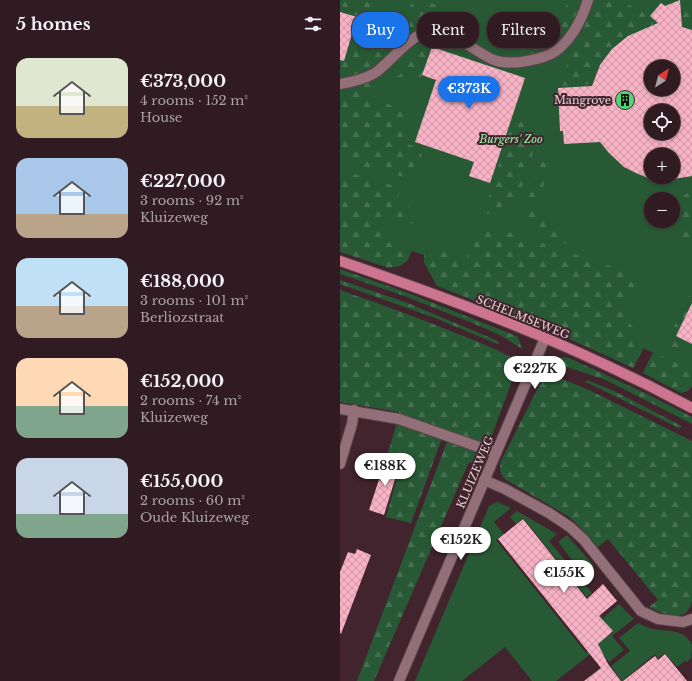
<!DOCTYPE html>
<html lang="en">
<head>
<meta charset="utf-8">
<style>
  body { margin:0; font-family:"Libre Baskerville",serif; background:#39242a; color:#f1f3f6; height:100vh; display:flex; flex-direction:column; font-size:15px; white-space:nowrap }
  * { box-sizing:border-box; margin:0 }
  p { font-size:13px; color:#a8a1a5 }
  .icon { flex:none; width:22px; height:22px; fill:none; stroke:currentColor; stroke-width:2; stroke-linecap:round; stroke-linejoin:round }
  .map { position:relative; flex:1; overflow:hidden }
  .panel { display:flex; flex-direction:column; background:#311b22; width:340px }
  .panel>* { flex:none }
  .banner { position:absolute; left:12px; top:12px; width:280px; height:36px; display:flex; gap:8px }
  .needle { width:26px; rotate:36deg }
  .buttons { position:absolute; left:304px; top:60px; display:grid; gap:8px }
  .buttons a { display:grid; place-items:center; width:36px; height:36px; border-radius:50%; background:#311b22; box-shadow:0 2px 6px #0003,0 0 0 1px #4c3940; font-size:20px }
  .price { position:absolute; translate:-50% -34px; padding:0 9px; border-radius:14px; background:#fff; color:#222; font-size:13px; line-height:26px; filter:drop-shadow(0 1px 2px #0008) }
  .price::after { content:''; position:absolute; left:50%; top:24px; width:12px; height:9px; margin-left:-6px; background:inherit; clip-path:polygon(0 0,100% 0,50% 100%) }
  .price.current { background:#1a73e8; color:#fff }
  ul { padding:0; list-style:none }
  li { display:flex; align-items:center; gap:12px; height:100px; padding:0 16px }
  li span { display:grid; place-items:center; flex:none; width:112px; height:80px; border-radius:12px; color:#555 }
  li>.icon { margin-inline-start:auto }
  span .icon { width:48px; height:48px; fill:#fffc; stroke-width:1 }
  li b { font-size:17px }
  h2 { display:flex; justify-content:space-between; align-items:center; height:48px; padding:0 16px; font-size:17px }
  .chip { padding:0 14px; border-radius:16px; background:#311b22; box-shadow:0 2px 6px #0003,0 0 0 1px #4c3940; font-size:14px; line-height:36px }
  .chip.current { background:#1a73e8; color:#fff }
  main { display:flex; flex:1; min-height:0 }
  .map>svg:first-child { display:block }
  .green { fill:#275a34; fill-rule:evenodd }
  .forest { fill:url(#forest-firs) }
  .building { fill:url(#building-cross-hatch); fill-rule:evenodd }
  .lines { fill:none; stroke-linecap:round; stroke-linejoin:round }
  .minor-casing { stroke:#5c434b; stroke-width:12 }
  .major-casing { stroke:#5c434b; stroke-width:12 }
  .minor { stroke:#937079; stroke-width:10 }
  .major { stroke:#cd7590; stroke-width:10 }
  .labels { text-anchor:middle; stroke-width:4; stroke-linejoin:round; paint-order:stroke }
  .poi-label { font-size:11px; fill:#e6d2d6; stroke:#41242d; text-anchor:end }
  .park-label { font-size:11px; font-style:italic; fill:#96f4a9; stroke:#41242d }
  .street-label { font-size:11px; fill:#e6d2d6; stroke:#41242d }
</style>
</head>
<body>
<main>
<section class="panel">
<h2>5 homes<svg class="icon" aria-label="filters" viewBox="0 0 24 24"><path d="M4 7h16M4 17h16"/><circle cx="9" cy="7" r="2"/><circle cx="15" cy="17" r="2"/></svg></h2>
<ul>
<li><span style="background:linear-gradient(#dfe7d0 60%,#c2b280 0)"><svg class="icon" aria-label="home" viewBox="0 0 24 24"><path d="M3 11l9-7 9 7M6 9v11h12V9"/></svg></span><div><b>€373,000</b><p>4 rooms · 152 m²</p><p>House</p></div></li>
<li><span style="background:linear-gradient(#a9c7e8 70%,#b9a48a 0)"><svg class="icon" aria-label="home" viewBox="0 0 24 24"><path d="M3 11l9-7 9 7M6 9v11h12V9"/></svg></span><div><b>€227,000</b><p>3 rooms · 92 m²</p><p>Kluizeweg</p></div></li>
<li><span style="background:linear-gradient(#bfe0f5 60%,#b9a48a 0)"><svg class="icon" aria-label="home" viewBox="0 0 24 24"><path d="M3 11l9-7 9 7M6 9v11h12V9"/></svg></span><div><b>€188,000</b><p>3 rooms · 101 m²</p><p>Berliozstraat</p></div></li>
<li><span style="background:linear-gradient(#ffd9b3 60%,#7fa58c 0)"><svg class="icon" aria-label="home" viewBox="0 0 24 24"><path d="M3 11l9-7 9 7M6 9v11h12V9"/></svg></span><div><b>€152,000</b><p>2 rooms · 74 m²</p><p>Kluizeweg</p></div></li>
<li><span style="background:linear-gradient(#c9d6e8 70%,#7fa58c 0)"><svg class="icon" aria-label="home" viewBox="0 0 24 24"><path d="M3 11l9-7 9 7M6 9v11h12V9"/></svg></span><div><b>€155,000</b><p>2 rooms · 60 m²</p><p>Oude Kluizeweg</p></div></li>
</ul>
</section>
<div class="map">
<svg width="352" height="681" viewBox="0 0 352 681">
  <defs>
    <pattern id="forest-firs" width="22" height="20" patternUnits="userSpaceOnUse"><rect width="22" height="20" fill="#275a34"/><path d="M5 1l3.5 6h-7zM16 11l3.5 6h-7z" fill="#467151"/></pattern>
    <pattern id="building-cross-hatch" width="8" height="8" patternUnits="userSpaceOnUse"><rect width="8" height="8" fill="#f8b2c5"/><path d="M0 0l8 8M0 8l8-8" fill="none" stroke="#cb95a4"/></pattern>
  </defs>
  <rect width="100%" height="100%" fill="#41242d"/>
  <g class="green">
    <path d="M 0,0 L 352,0 L 352,371 L 230,314 L 84,255 L 0,227 ZM 311,67 L 333,67 L 333,89 L 311,89 ZM 311,111 L 333,111 L 333,133 L 311,133 ZM 311,155 L 333,155 L 333,177 L 311,177 ZM 311,199 L 333,199 L 333,221 L 311,221 Z"/>
    <path d="M 157,502 L 171,508 L 154,522 L 164,534 L 156,540 L 246,653 L 274,631 L 272,630 L 270,632 L 258,618 L 261,615 L 263,618 L 279,604 L 294,619 L 272,636 L 284,650 L 269,662 L 258,648 L 216,681 L 192,681 L 165,647 L 122,681 L 75,681 L 149,506 Z"/>
    <path d="M 177,511 L 217,534 L 209,541 L 252,593 L 247,597 L 183,518 L 176,524 L 170,517 Z"/>
    <path d="M 227,535 L 254,566 L 245,573 L 242,573 L 219,543 L 219,541 Z"/>
    <path d="M 298,623 C 303,625 308,628 313,629 C 328,632 344,628 352,645 L 351,658 L 347,662 L 345,661 L 337,667 L 325,653 L 318,658 L 315,654 L 282,681 L 271,666 L 290,651 L 279,638 Z"/>
  </g>
  <g class="forest">
    <path d="M 0,0 L 46,0 L 47,2 C 42,13 33,23 23,30 L 15,28 L 18,16 L 6,12 L 7,8 L 0,6 Z"/>
    <path d="M 79,0 L 89,2 L 110,11 L 116,10 L 127,2 L 131,6 L 123,12 L 122,21 L 132,39 C 109,29 97,19 73,32 L 70,30 L 66,22 L 71,4 Z"/>
    <path d="M 227,0 L 242,0 C 237,19 215,48 196,54 C 189,56 181,55 174,55 L 174,51 C 206,49 224,33 227,0 Z"/>
    <path d="M 258,0 C 264,0 272,0 278,1 C 290,4 303,12 313,20 L 313,25 C 281,32 260,53 251,84 L 220,86 L 227,72 L 226,54 L 229,49 L 240,36 L 255,3 Z"/>
    <path d="M 321,0 L 352,0 L 352,28 L 340,26 L 338,18 L 342,17 L 341,4 L 336,1 L 326,5 L 321,2 Z"/>
    <path d="M 48,16 L 51,16 L 57,19 C 58,24 57,29 55,34 C 54,40 52,46 49,52 C 40,67 17,76 0,79 L 0,47 L 8,50 L 12,38 C 28,41 36,24 48,16 Z"/>
    <path d="M 81,43 L 91,47 L 80,80 L 75,79 L 61,82 L 59,86 L 56,86 L 52,80 L 61,74 L 62,57 L 64,54 L 75,50 Z"/>
    <path d="M 37,77 L 42,81 L 42,82 L 34,92 L 35,97 L 63,112 L 69,119 L 67,134 L 69,144 L 81,151 L 82,161 L 76,179 L 75,180 L 0,160 L 0,89 L 24,84 Z"/>
    <path d="M 174,116 C 184,117 196,116 200,126 C 196,142 179,210 165,216 C 158,219 150,214 144,212 Z"/>
    <path d="M 202,156 C 205,156 207,156 208,159 C 212,165 200,196 197,204 L 197,209 C 204,223 220,232 234,240 L 234,242 L 232,246 L 195,232 L 188,226 L 185,218 L 191,187 Z"/>
    <path d="M 7,174 L 14,174 L 61,188 L 56,202 L 79,210 L 73,224 L 49,215 L 39,239 L 72,250 L 68,260 L 60,266 L 49,268 L 0,252 L 0,176 Z"/>
    <path d="M 352,192 L 352,248 L 346,252 L 341,253 L 338,250 C 338,237 352,228 333,220 L 333,205 L 346,194 Z"/>
    <path d="M 145,224 L 276,268 L 296,274 L 306,283 L 283,310 L 287,316 L 288,322 L 297,331 L 295,343 L 304,347 L 294,367 L 293,368 L 210,330 L 97,286 L 84,263 L 84,254 L 85,250 L 90,247 L 126,259 L 140,227 Z"/>
    <path d="M 0,269 L 68,293 L 174,335 L 178,337 L 182,349 L 162,336 L 137,325 L 67,297 L 0,274 Z"/>
    <path d="M 0,280 L 65,302 L 156,340 L 159,343 L 157,344 L 95,318 L 0,284 Z"/>
    <path d="M 0,290 C 40,304 79,318 118,334 C 139,342 160,350 179,362 L 148,446 L 59,415 L 59,412 L 0,402 Z"/>
    <path d="M 352,292 L 352,310 L 347,320 L 344,319 L 335,336 L 350,344 C 350,345 348,350 347,350 C 342,357 330,352 327,345 L 334,329 L 335,324 C 342,318 341,311 344,303 C 346,298 349,295 352,292 Z"/>
    <path d="M 313,352 L 352,370 L 352,386 L 348,391 L 341,393 L 303,373 Z"/>
    <path d="M 223,357 L 229,358 L 307,394 L 352,417 L 352,424 L 266,380 L 212,362 L 216,359 Z"/>
    <path d="M 206,372 L 251,391 L 352,441 L 352,600 C 348,624 325,615 311,608 L 310,606 L 318,600 L 268,539 L 258,547 L 238,525 L 228,516 L 168,481 C 160,476 159,469 161,461 Z"/>
    <path d="M 247,380 L 274,391 L 340,425 L 342,427 L 339,428 L 246,382 Z"/>
    <path d="M 57,422 L 102,438 L 71,523 L 46,517 L 62,461 L 47,456 Z"/>
    <path d="M 108,439 L 145,454 L 139,466 L 130,462 L 128,464 L 34,681 L 17,681 Z"/>
  </g>
  <g class="building">
    <path d="M 340,0 L 342,27 L 352,30 L 352,176 L 328,180 L 308,178 L 296,173 L 284,167 L 269,153 L 260,142 L 224,144 L 223,131 L 220,131 L 218,88 L 252,86 L 260,65 L 272,49 L 288,36 L 318,23 L 310,16 L 321,3 L 325,6 ZM 311,67 L 333,67 L 333,89 L 311,89 ZM 311,111 L 333,111 L 333,133 L 311,133 ZM 311,155 L 333,155 L 333,177 L 311,177 Z"/>
    <path d="M 0,12 L 17,17 L 4,61 L 0,60 Z"/>
    <path d="M 92,47 L 185,78 L 150,183 L 129,176 L 134,162 L 75,142 L 96,80 L 82,75 Z"/>
    <path d="M 352,303 L 352,344 L 336,336 Z"/>
    <path d="M 46,458 L 60,463 L 44,515 L 29,510 Z"/>
    <path d="M 183,519 L 247,599 L 263,584 L 277,601 L 259,616 L 273,631 L 258,644 L 268,664 L 281,681 L 244,681 L 261,668 L 158,539 Z"/>
    <path d="M 17,549 L 31,555 L 1,634 L 0,633 L 0,572 L 8,552 L 15,554 Z"/>
    <path d="M 325,654 L 347,681 L 283,681 L 315,656 L 318,660 Z"/>
  </g>
  <g class="lines">
    <defs>
      <g id="minor">
        <path d="M 0,84 C 12,82 25,79 35,73 C 49,63 71,35 87,32 C 112,27 133,52 154,60 C 162,63 172,63 181,62 C 192,60 206,58 216,51 C 232,39 242,19 248,0"/>
        <path d="M 0,409 L 59,419 L 156,453"/>
        <path d="M 0,464 L 12,424 L 14,410"/>
        <path d="M 144,480 L 165,489 L 209,513 L 230,527 L 244,540 L 301,611 L 318,619 L 343,622 L 352,619"/>
        <path d="M 59,681 L 205,338"/>
      </g>
      <path id="major" d="M 0,261 C 90,292 181,325 268,366 C 296,379 324,393 352,408"/>
    </defs>
    <use href="#minor" class="minor-casing"/>
    <use href="#major" class="major-casing"/>
    <use href="#minor" class="minor"/>
    <use href="#major" class="major"/>
  </g>
  <defs>
    <symbol id="building-disc" viewBox="-11 -11 22 22"><circle r="9.5" fill="#4fd675" stroke="#41242d"/><path d="M-4-6H4V6H1V3H-1V6H-4ZM-2.5-4.3h1.7v1.8h-1.7ZM.8-4.3h1.7v1.8H.8ZM-2.5-1h1.7V.8h-1.7ZM.8-1h1.7V.8H.8Z" fill="#111"/></symbol>
  </defs>
  <g fill-rule="evenodd">
    <use href="#building-disc" x="274" y="89" width="22" height="22"/>
  </g>
  <g class="labels">
    <g class="poi-label">
      <text x="271" y="104">Mangrove</text>
    </g>
    <g class="park-label">
      <text x="171" y="143">Burgers' Zoo</text>
    </g>
    <g class="street-label">
      <text transform="translate(183 317) rotate(22)" y="4">SCHELMSEWEG</text>
      <text transform="translate(135 472) rotate(-67)" y="4">KLUIZEWEG</text>
    </g>
  </g>
</svg>
<div class="buttons">
<a><svg class="needle" viewBox="-14 -14 28 28"><path d="M0-13l5 13h-10z" fill="#e53935"/><path d="M0 13l5-13h-10z" fill="#a8a1a5"/></svg></a>
<a><svg class="icon" aria-label="locate" viewBox="0 0 24 24"><circle cx="12" cy="12" r="6"/><path d="M12 2v4M12 18v4M2 12h4M18 12h4"/></svg></a>
<a>+</a>
<a>−</a>
</div>
<b class="price current" style="left:129px;top:110px">€373K</b>
<b class="price" style="left:195px;top:390px">€227K</b>
<b class="price" style="left:45px;top:487px">€188K</b>
<b class="price" style="left:121px;top:561px">€152K</b>
<b class="price" style="left:224px;top:594px">€155K</b>
<div class="banner">
<a class="chip current">Buy</a>
<a class="chip">Rent</a>
<a class="chip">Filters</a>
</div>
</div>
</main>
</body>
</html>
